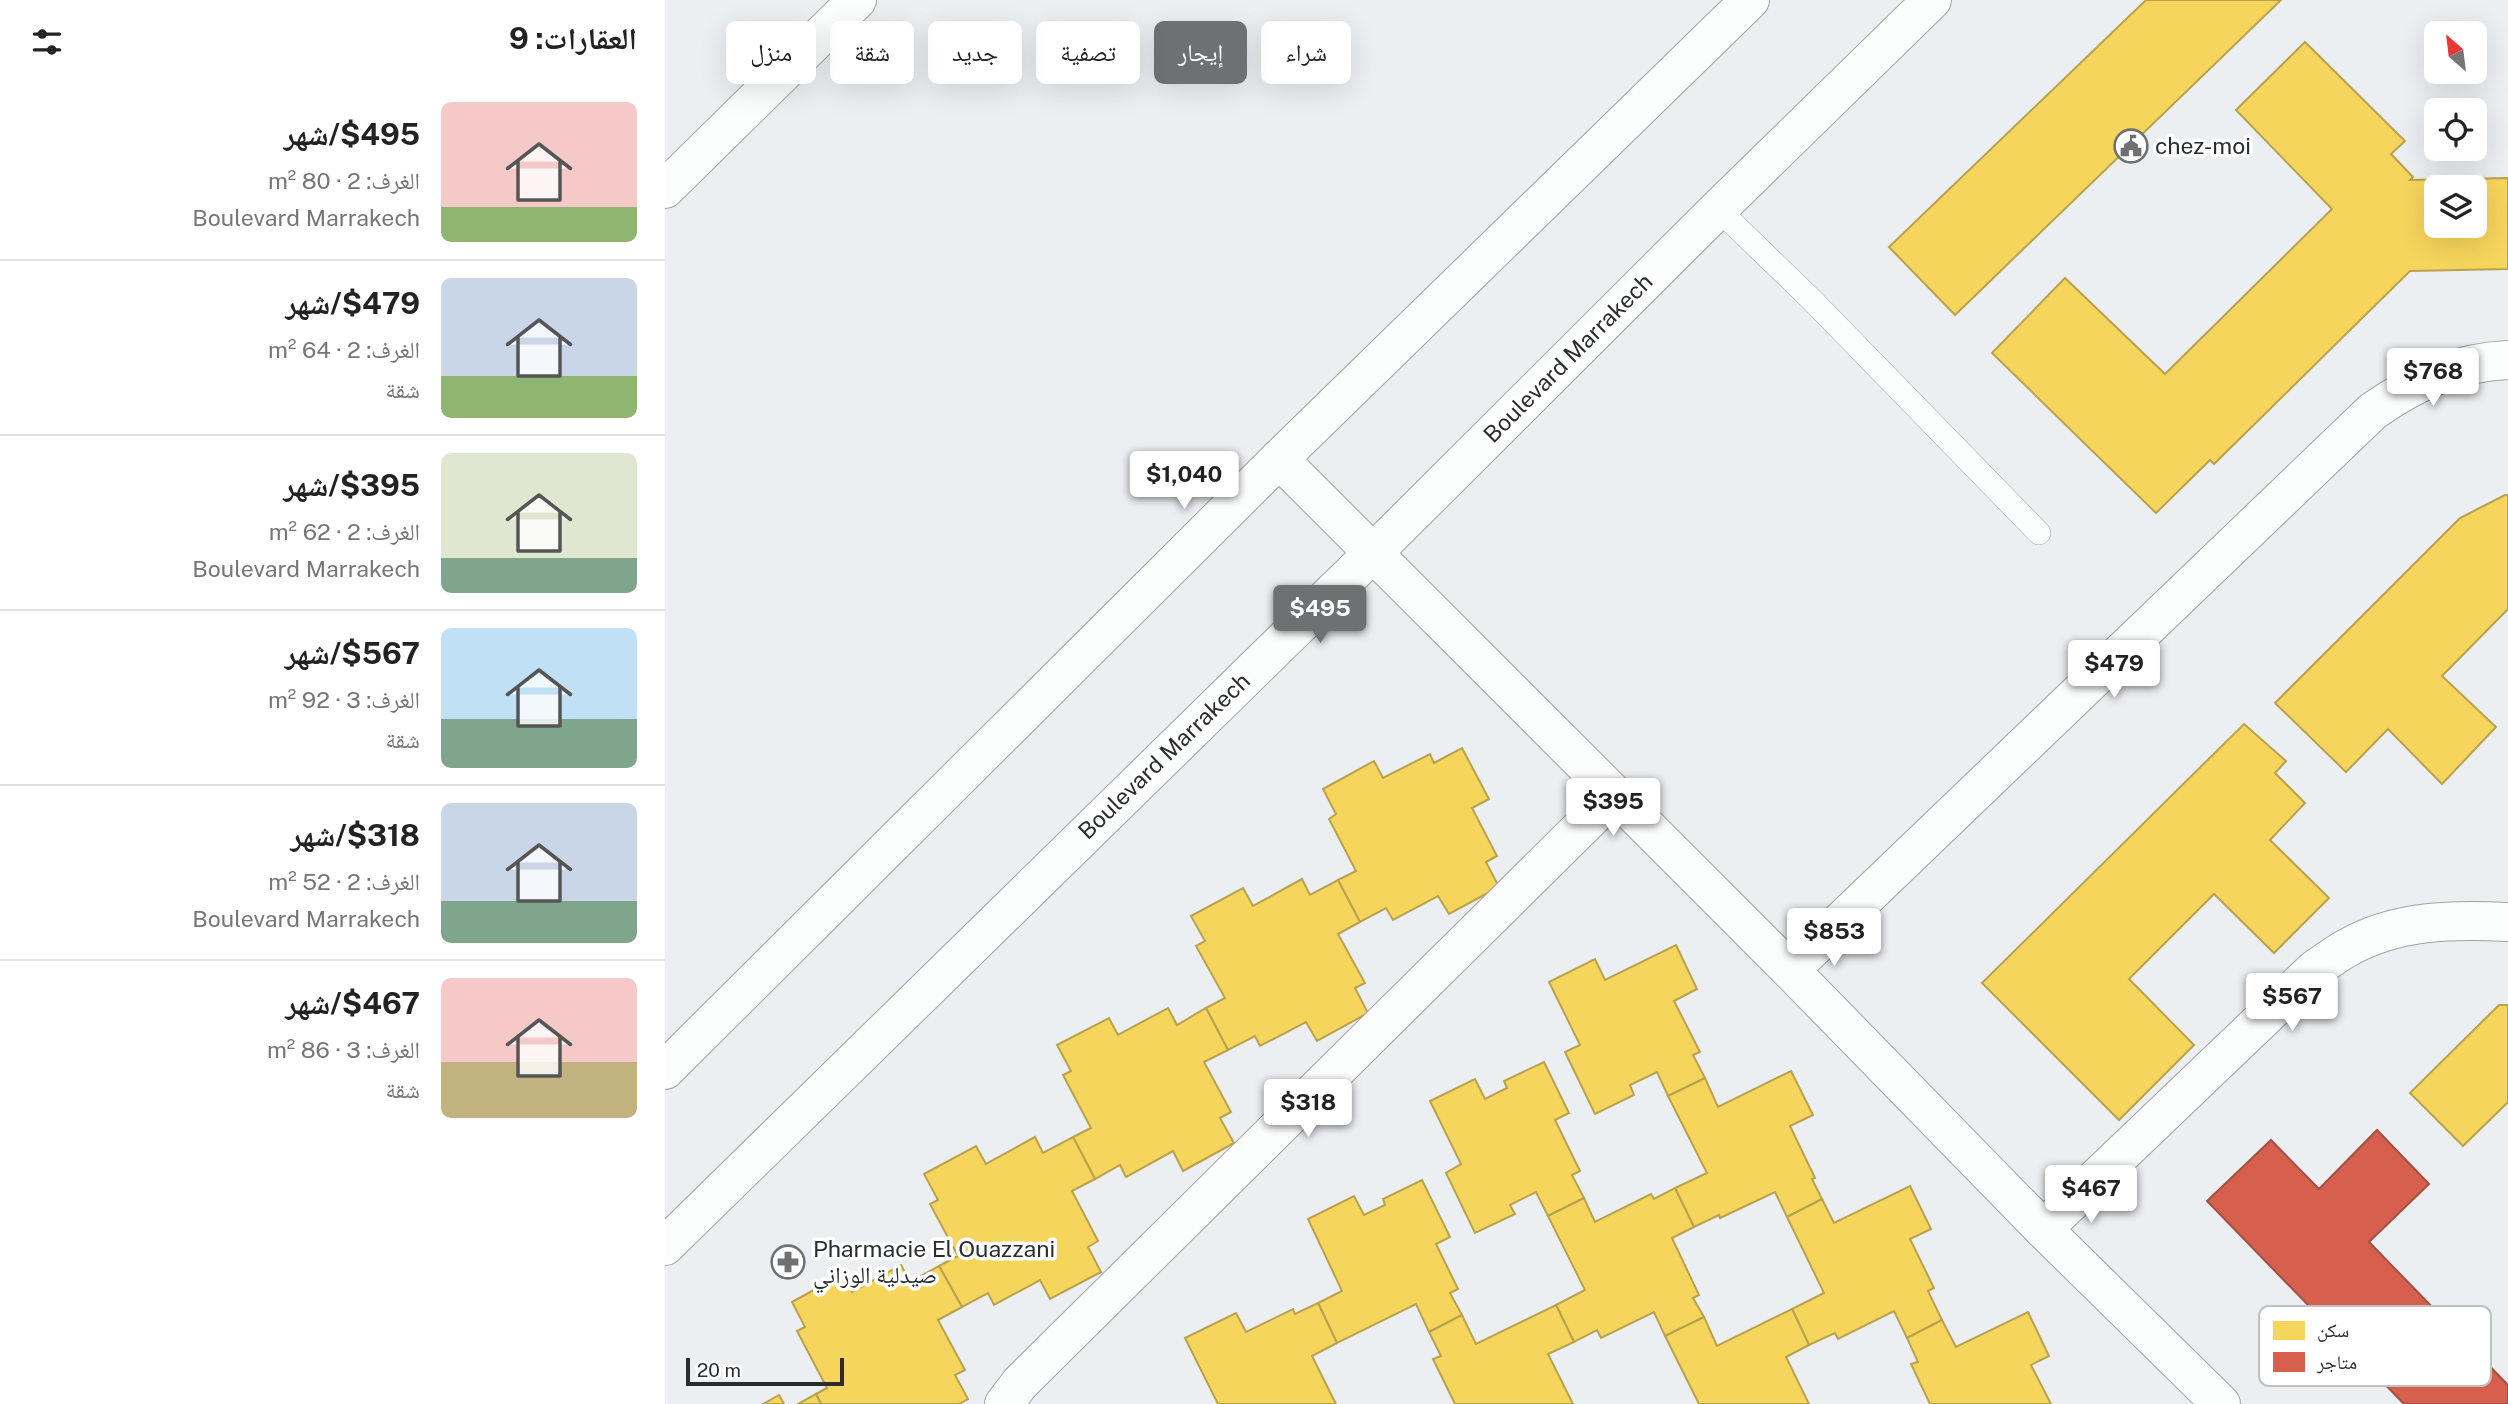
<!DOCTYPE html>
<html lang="ar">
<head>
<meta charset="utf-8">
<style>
  body { margin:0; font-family:"Public Sans","Noto Naskh Arabic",sans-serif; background:#f2f2f2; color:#222; direction:rtl; height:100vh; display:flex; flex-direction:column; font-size:26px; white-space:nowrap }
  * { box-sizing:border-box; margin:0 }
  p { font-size:23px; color:#767676 }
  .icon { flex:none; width:38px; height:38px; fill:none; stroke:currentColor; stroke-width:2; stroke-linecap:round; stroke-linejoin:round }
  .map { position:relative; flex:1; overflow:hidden; direction:ltr }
  .drawer { display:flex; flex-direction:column; background:#fff; width:665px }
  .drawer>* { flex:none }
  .hud { position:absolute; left:21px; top:21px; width:665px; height:63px; direction:rtl; display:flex; gap:14px }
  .needle { width:46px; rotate:332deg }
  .controls { position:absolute; left:1759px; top:21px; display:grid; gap:14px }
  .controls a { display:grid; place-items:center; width:63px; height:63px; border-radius:10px; background:#fff; box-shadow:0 7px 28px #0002; font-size:35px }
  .scale { position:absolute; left:21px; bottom:18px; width:158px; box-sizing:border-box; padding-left:7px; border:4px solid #2a2c2e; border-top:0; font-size:19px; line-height:24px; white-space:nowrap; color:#2a2c2e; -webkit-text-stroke:5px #fff; paint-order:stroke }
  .price { position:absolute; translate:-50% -60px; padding:0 16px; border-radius:7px; background:#fff; color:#222; font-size:23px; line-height:46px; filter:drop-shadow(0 2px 4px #0008) }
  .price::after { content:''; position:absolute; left:50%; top:42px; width:21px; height:16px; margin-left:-10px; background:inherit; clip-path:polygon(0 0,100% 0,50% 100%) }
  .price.on { background:#6e7072; color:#fff }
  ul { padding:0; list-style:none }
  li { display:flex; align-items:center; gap:21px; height:175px; padding:0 28px }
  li+li { border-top:2px solid #e0e0e0 }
  li span { display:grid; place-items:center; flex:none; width:196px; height:140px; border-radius:10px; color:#555 }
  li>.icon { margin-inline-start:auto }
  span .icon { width:84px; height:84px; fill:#fffc; stroke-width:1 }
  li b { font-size:30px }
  h2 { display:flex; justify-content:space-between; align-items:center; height:84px; padding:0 28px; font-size:30px }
  .tag { padding:0 24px; border-radius:10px; background:#fff; box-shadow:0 7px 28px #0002; font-size:24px; line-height:63px }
  .tag.on { background:#6e7072; color:#fff }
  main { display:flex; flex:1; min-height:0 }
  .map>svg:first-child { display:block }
  .homes { fill:#f6d55c; stroke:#b9a24e; stroke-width:2; fill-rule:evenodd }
  .shops { fill:#d6604d; stroke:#a25044; stroke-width:2 }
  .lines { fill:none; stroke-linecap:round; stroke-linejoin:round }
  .service-casing { stroke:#a1a3a4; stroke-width:24 }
  .minor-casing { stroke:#a1a3a4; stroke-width:40 }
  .secondary-casing { stroke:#a1a3a4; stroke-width:40 }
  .service { stroke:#fcfdfd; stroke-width:23 }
  .minor { stroke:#fcfdfd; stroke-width:38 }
  .secondary { stroke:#fcfdfd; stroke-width:38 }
  .labels { text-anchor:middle; stroke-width:7; stroke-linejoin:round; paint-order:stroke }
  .poi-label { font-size:23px; fill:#2a2c2e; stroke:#fff; text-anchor:start }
  .street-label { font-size:23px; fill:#2a2c2e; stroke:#fff }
  .key { fill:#fff; stroke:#bfc0c0; stroke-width:2 }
  .key-label { font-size:19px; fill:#2a2c2e }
</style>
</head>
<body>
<main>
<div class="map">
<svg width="1843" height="1404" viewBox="0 0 1843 1404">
  <rect width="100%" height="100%" fill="#eceff1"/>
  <g class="homes">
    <path d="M 1481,0 L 1616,0 L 1290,315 L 1224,247 Z"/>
    <path d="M 1640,42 L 1740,141 L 1726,154 L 1748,177 L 1745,180 L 1843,178 L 1843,269 L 1745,271 L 1549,464 L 1545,460 L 1491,513 L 1327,353 L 1400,278 L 1500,374 L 1667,209 L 1571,110 ZM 1771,187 L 1810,187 L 1810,226 L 1771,226 Z"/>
    <path d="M 1840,495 L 1843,495 L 1843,609 L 1777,676 L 1831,727 L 1777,784 L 1723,729 L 1681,772 L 1610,703 L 1795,518 Z"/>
    <path d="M 1579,724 L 1621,761 L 1610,773 L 1640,803 L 1605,840 L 1664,898 L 1609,953 L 1549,894 L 1464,979 L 1529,1045 L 1454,1120 L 1317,983 Z"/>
    <path d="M 797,748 L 824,799 L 807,808 L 832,856 L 821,862 L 834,887 L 784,914 L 773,896 L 728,920 L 721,908 L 695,922 L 673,880 L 691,871 L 664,819 L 671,814 L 658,789 L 709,761 L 718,778 L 765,754 L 769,763 Z"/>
    <path d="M 637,879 L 645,895 L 673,880 L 695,922 L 673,934 L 700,983 L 690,988 L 703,1013 L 652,1041 L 641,1022 L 595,1046 L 590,1036 L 563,1050 L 541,1008 L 560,998 L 531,946 L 540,941 L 526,916 L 578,888 L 588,906 Z"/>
    <path d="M 1011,945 L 1032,989 L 1009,1001 L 1035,1052 L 1028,1055 L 1040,1078 L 1003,1096 L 992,1072 L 965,1085 L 969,1095 L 930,1114 L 900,1052 L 915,1045 L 884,982 L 930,959 L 940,980 Z"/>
    <path d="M 1834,1005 L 1843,1005 L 1843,1102 L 1798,1146 L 1745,1093 Z"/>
    <path d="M 503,1008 L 512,1025 L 541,1008 L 563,1050 L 539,1062 L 566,1112 L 555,1118 L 569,1143 L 518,1171 L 508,1151 L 461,1177 L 455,1165 L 430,1179 L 408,1137 L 426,1128 L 398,1075 L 406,1071 L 392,1045 L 444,1018 L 453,1035 Z"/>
    <path d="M 879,1062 L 904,1113 L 890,1120 L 915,1171 L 907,1175 L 919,1198 L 883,1216 L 871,1192 L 845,1205 L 850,1214 L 810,1233 L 781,1173 L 796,1164 L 765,1101 L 810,1079 L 820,1099 L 842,1088 L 839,1081 Z"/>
    <path d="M 1126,1071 L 1148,1115 L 1125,1126 L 1150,1178 L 1147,1179 L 1157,1199 L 1122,1217 L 1110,1192 L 1055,1218 L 1054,1215 L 1029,1227 L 1010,1188 L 1042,1173 L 1003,1096 L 1040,1078 L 1053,1107 Z"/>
    <path d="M 370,1137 L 378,1153 L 408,1137 L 430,1179 L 407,1191 L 433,1241 L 423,1247 L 436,1272 L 385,1299 L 375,1280 L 329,1305 L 323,1293 L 297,1307 L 274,1266 L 293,1256 L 265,1204 L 273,1200 L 259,1174 L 311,1146 L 321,1164 Z"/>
    <path d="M 757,1180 L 785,1237 L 771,1244 L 793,1289 L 785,1293 L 797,1315 L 764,1332 L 751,1304 L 672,1343 L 653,1303 L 677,1291 L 643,1219 L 689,1196 L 699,1215 L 720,1205 L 718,1199 Z"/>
    <path d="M 1245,1186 L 1266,1229 L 1245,1239 L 1269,1288 L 1263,1291 L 1277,1320 L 1242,1338 L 1229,1311 L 1173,1339 L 1170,1333 L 1144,1345 L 1127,1309 L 1159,1293 L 1122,1217 L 1157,1199 L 1169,1223 Z"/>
    <path d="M 1010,1188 L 1029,1227 L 1007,1238 L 1034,1295 L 1028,1298 L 1039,1317 L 1000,1336 L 989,1312 L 936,1338 L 932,1330 L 909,1342 L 891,1305 L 920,1290 L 883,1216 L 919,1198 L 930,1222 L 986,1194 L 989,1199 Z"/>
    <path d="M 236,1265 L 245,1282 L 274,1266 L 297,1307 L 273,1320 L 300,1370 L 290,1375 L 303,1399 L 294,1404 L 156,1404 L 151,1394 L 162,1388 L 132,1331 L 140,1327 L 127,1302 L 178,1274 L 187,1292 Z"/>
    <path d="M 653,1303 L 672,1343 L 647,1356 L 671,1404 L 553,1404 L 520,1338 L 571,1313 L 581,1332 L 628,1309 L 630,1314 Z"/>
    <path d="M 891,1305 L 909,1342 L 883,1354 L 908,1404 L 790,1404 L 768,1359 L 776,1356 L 764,1332 L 797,1315 L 811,1344 Z"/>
    <path d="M 1127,1309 L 1144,1345 L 1121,1357 L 1144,1404 L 1034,1404 L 1000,1336 L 1039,1317 L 1052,1346 Z"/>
    <path d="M 1363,1312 L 1384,1356 L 1366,1365 L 1386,1404 L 1265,1404 L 1246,1364 L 1253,1362 L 1242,1338 L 1277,1320 L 1291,1347 Z"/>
    <path d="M 151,1394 L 156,1404 L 133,1404 Z"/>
    <path d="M 114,1395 L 119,1404 L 98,1404 Z"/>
  </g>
  <path class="shops" d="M 1712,1130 L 1764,1184 L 1704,1242 L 1843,1385 L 1843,1404 L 1739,1404 L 1542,1201 L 1606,1140 L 1654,1189 Z"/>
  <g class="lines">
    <defs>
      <path id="service" d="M 1053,209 L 1147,300 L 1374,533"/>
      <g id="minor">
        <path d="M 0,189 L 192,0"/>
        <path d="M 614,459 L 1125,970 L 1378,1229 L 1556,1404"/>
        <path d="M 1125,970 L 1708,411 C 1750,382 1791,362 1843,360"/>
        <path d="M 1378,1229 L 1650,969 C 1661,962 1671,954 1682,948 C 1731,920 1788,919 1843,922"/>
        <path d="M 339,1404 L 355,1383 L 949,795"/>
      </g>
      <g id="secondary">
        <path d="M 0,1070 L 614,459 L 1085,0"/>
        <path d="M 0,1246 L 708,553 L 1053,209 L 1267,0"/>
      </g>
    </defs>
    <use href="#service" class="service-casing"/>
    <use href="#minor" class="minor-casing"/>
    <use href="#secondary" class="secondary-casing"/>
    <use href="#service" class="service"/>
    <use href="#minor" class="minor"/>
    <use href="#secondary" class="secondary"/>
  </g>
  <defs>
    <symbol id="civic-ring" viewBox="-11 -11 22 22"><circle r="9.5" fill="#fff" stroke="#6e7072" stroke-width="1.5"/><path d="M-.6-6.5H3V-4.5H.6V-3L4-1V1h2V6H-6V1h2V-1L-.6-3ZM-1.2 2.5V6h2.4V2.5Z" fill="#6e7072"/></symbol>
    <symbol id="pharmacy-ring" viewBox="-11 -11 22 22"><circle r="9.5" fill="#fff" stroke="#6e7072" stroke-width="1.5"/><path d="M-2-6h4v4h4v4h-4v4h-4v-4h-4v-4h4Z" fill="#6e7072"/></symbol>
  </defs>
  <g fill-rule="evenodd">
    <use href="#civic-ring" x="1447" y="127" width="38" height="38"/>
    <use href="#pharmacy-ring" x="104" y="1243" width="38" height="38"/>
  </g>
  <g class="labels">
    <g class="poi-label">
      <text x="1490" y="154">chez-moi</text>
      <text x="148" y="1257">Pharmacie El Ouazzani<tspan x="148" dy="26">صيدلية الوزاني</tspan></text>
    </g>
    <g class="street-label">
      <text transform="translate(903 358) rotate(-45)" y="8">Boulevard Marrakech</text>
      <text transform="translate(499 756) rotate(-44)" y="8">Boulevard Marrakech</text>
    </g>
  </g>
  <rect x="1594" y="1306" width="232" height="80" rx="10" class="key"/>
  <rect x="1608" y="1321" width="32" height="19" fill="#f6d55c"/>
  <rect x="1608" y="1352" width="32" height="20" fill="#d6604d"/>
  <g class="key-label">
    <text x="1652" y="1337">سكن</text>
    <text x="1652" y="1369">متاجر</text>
  </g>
</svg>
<div class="controls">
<a><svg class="needle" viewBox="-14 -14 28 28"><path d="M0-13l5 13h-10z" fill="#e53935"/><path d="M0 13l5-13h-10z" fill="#767676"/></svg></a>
<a><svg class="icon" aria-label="locate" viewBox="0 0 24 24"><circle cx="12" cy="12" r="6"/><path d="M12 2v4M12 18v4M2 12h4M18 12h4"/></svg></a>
<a><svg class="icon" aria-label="layers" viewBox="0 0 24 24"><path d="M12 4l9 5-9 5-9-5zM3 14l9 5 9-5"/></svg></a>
</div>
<div class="scale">20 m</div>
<b class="price" style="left:1768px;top:408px">$768</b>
<b class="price" style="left:519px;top:511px">$1,040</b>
<b class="price on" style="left:655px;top:645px">$495</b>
<b class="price" style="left:1449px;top:700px">$479</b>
<b class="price" style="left:948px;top:838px">$395</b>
<b class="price" style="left:1169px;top:968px">$853</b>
<b class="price" style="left:1627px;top:1033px">$567</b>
<b class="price" style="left:643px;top:1139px">$318</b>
<b class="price" style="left:1426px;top:1225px">$467</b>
<div class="hud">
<a class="tag">شراء</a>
<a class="tag on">إيجار</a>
<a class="tag">تصفية</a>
<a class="tag">جديد</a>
<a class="tag">شقة</a>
<a class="tag">منزل</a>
</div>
</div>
<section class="drawer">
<h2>العقارات: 9<svg class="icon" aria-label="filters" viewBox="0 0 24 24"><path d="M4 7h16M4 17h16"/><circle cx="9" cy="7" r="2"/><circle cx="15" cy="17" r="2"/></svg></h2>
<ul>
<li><span style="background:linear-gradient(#f6c9c9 75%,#8fb573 0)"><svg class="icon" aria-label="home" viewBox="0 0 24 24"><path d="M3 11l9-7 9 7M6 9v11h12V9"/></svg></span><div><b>$495/شهر</b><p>الغرف: 2 · 80 m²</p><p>Boulevard Marrakech</p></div></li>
<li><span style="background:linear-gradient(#c9d6e8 70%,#8fb573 0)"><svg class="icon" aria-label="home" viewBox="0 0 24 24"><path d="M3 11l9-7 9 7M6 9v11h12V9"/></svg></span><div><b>$479/شهر</b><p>الغرف: 2 · 64 m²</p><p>شقة</p></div></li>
<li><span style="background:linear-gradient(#dfe7d0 75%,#7fa58c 0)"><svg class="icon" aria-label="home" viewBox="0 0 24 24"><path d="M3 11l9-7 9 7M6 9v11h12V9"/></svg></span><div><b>$395/شهر</b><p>الغرف: 2 · 62 m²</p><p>Boulevard Marrakech</p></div></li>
<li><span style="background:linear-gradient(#bfe0f5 65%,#7fa58c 0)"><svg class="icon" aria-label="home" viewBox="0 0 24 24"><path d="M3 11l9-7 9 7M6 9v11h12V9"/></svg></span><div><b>$567/شهر</b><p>الغرف: 3 · 92 m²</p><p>شقة</p></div></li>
<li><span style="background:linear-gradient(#c9d6e8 70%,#7fa58c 0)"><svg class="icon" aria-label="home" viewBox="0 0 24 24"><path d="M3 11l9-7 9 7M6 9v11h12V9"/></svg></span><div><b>$318/شهر</b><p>الغرف: 2 · 52 m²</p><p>Boulevard Marrakech</p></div></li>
<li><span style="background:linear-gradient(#f6c9c9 60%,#c2b280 0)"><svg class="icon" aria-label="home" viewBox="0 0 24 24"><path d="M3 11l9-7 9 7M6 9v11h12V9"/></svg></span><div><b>$467/شهر</b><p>الغرف: 3 · 86 m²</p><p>شقة</p></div></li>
</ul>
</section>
</main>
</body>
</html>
